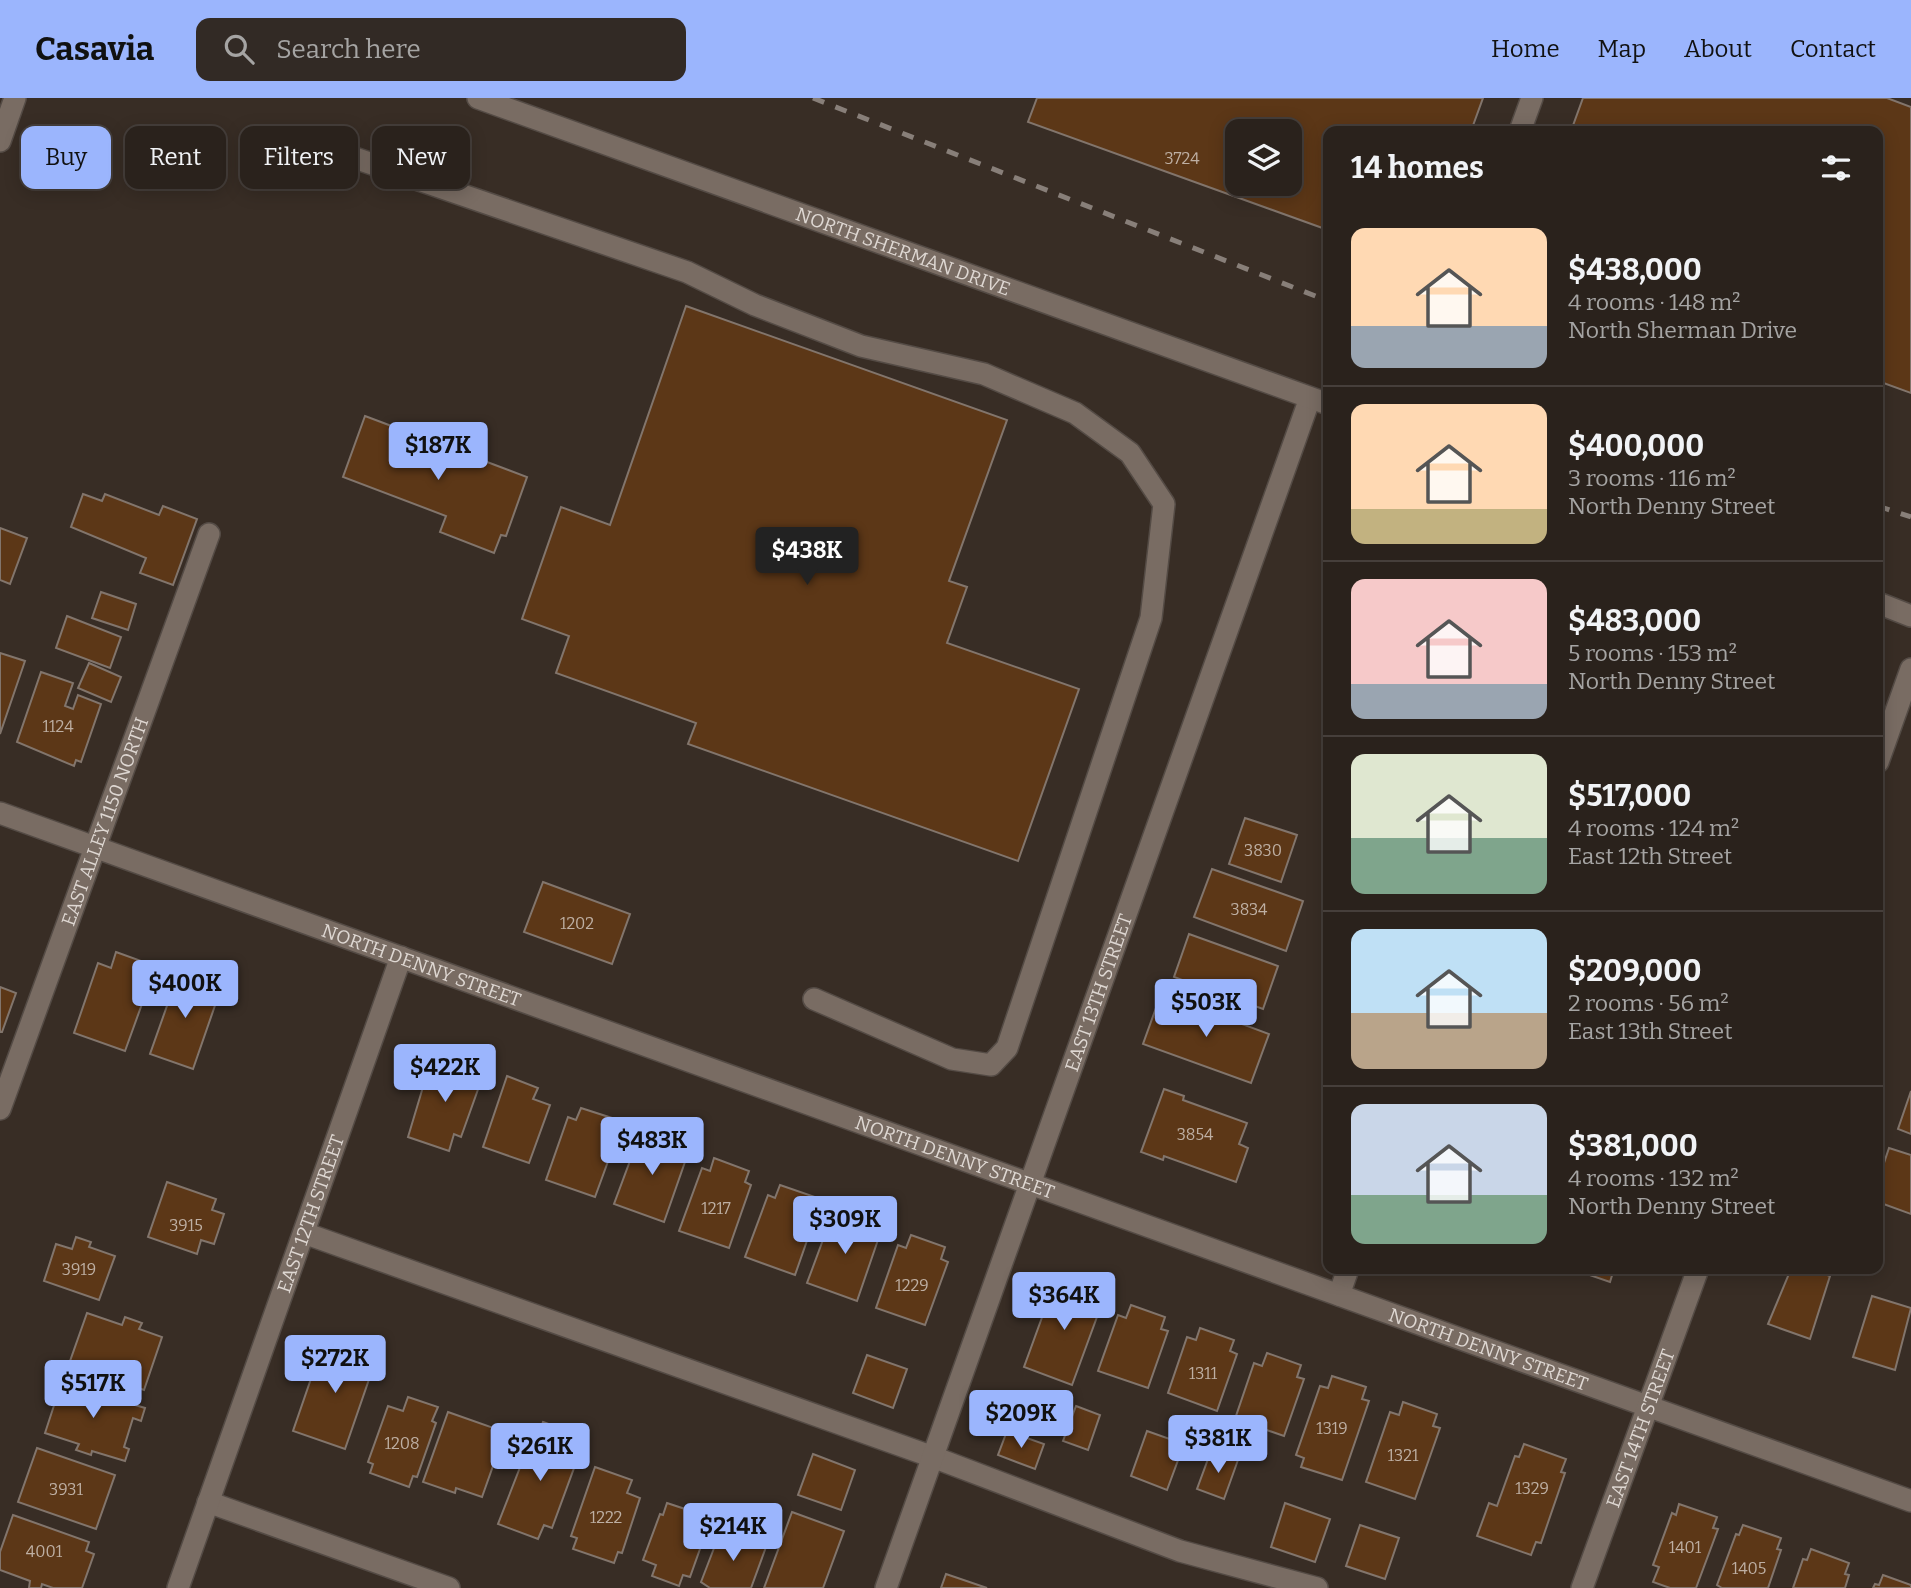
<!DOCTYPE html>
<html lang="en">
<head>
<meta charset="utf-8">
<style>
  body { margin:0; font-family:Bitter,serif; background:#322a25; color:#f1f3f6; height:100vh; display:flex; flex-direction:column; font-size:26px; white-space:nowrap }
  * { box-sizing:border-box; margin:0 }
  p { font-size:23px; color:#a5a4a3 }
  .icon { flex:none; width:38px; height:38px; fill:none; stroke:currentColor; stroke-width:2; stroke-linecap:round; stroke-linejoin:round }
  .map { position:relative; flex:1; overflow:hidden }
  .drawer { position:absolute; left:1323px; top:28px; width:560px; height:1148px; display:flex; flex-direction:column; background:#2a221c; border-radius:14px; box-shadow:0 4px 18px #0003,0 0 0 2px #463f3b }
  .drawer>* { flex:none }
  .hud { position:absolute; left:21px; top:28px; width:665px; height:63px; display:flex; gap:14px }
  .controls { position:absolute; left:1225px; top:21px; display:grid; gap:14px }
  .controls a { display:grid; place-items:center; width:77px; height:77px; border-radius:14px; background:#2a221c; box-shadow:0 4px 18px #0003,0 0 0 2px #463f3b; font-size:35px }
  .price { position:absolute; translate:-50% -60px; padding:0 16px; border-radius:7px; background:#9bb5fd; color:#111; font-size:23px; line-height:46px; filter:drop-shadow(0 2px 4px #0008) }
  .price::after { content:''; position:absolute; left:50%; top:42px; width:21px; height:16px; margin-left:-10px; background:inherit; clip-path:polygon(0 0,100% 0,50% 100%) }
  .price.selected { background:#222; color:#fff }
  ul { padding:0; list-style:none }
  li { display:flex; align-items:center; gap:21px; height:175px; padding:0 28px }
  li+li { border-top:2px solid #463f3b }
  li span { display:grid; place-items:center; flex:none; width:196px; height:140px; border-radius:14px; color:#555 }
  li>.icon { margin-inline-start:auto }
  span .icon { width:84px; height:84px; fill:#fffc; stroke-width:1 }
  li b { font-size:30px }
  h2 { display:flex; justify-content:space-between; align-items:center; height:84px; padding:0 28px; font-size:30px }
  .tag { padding:0 24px; border-radius:14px; background:#2a221c; box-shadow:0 4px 18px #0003,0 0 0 2px #463f3b; font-size:24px; line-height:63px }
  .tag.selected { background:#9bb5fd; color:#111 }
  header { display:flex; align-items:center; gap:42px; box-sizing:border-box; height:98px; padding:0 35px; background:#9bb5fd; color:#111 }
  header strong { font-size:33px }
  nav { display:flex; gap:38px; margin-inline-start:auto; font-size:24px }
  .search { width:490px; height:63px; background:#322a25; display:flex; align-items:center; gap:18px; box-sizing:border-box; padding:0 24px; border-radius:14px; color:#a5a4a3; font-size:26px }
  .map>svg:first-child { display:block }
  .building { fill:#5c3717; stroke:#82756c; stroke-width:2; fill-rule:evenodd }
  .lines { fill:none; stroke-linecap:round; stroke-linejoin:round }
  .service-casing { stroke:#544b45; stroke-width:24 }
  .minor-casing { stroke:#544b45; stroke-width:24 }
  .secondary-casing { stroke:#544b45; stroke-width:24 }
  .service { stroke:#796c63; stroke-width:21 }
  .minor { stroke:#796c63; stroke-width:21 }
  .secondary { stroke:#796c63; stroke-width:21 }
  .rail { stroke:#887f79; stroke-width:5; stroke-dasharray:12 12; stroke-linecap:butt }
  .labels { text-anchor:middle; stroke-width:7; stroke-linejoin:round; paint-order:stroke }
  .number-label { font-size:16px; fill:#beafa3 }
  .street-label { font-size:19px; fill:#ded7d2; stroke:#2e231c }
</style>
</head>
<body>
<header>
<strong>Casavia</strong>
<div class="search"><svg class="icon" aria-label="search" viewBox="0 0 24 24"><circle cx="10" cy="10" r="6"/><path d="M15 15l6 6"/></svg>Search here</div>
<nav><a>Home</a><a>Map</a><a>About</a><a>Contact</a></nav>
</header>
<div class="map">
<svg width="1911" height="1490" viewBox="0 0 1911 1490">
  <rect width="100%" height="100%" fill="#382d25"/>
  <g class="building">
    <path d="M 1037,0 L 1483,0 L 1471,33 L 1328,33 L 1328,132 L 1028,24 ZM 1237,33 L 1290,33 L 1290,86 L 1237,86 Z"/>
    <path d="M 1583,0 L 1887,0 L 1911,9 L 1911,295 L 1878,283 L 1878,33 L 1571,33 Z"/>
    <path d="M 686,208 L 1007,322 L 949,483 L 967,489 L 947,545 L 1079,591 L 1018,763 L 688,646 L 696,625 L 556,575 L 569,538 L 522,521 L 561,409 L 610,427 Z"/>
    <path d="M 365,318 L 527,379 L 506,438 L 501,437 L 494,455 L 440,434 L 446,418 L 343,379 Z"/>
    <path d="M 83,396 L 102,403 L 105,396 L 159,417 L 163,408 L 197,421 L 173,487 L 140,475 L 146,460 L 71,429 Z"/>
    <path d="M 0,430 L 27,440 L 10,486 L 0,482 Z"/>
    <path d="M 101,494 L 136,506 L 128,532 L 92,520 Z"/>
    <path d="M 67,518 L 121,539 L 110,570 L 56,550 Z"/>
    <path d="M 0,555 L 25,563 L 0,636 Z"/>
    <path d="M 89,565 L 121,579 L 111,604 L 78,590 Z"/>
    <path d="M 41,574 L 73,585 L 65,608 L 73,611 L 78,597 L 101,606 L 81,664 L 76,662 L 74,668 L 17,644 Z"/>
    <path d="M 1245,720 L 1297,737 L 1281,784 L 1229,766 Z"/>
    <path d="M 1212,771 L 1303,803 L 1286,853 L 1194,819 Z"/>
    <path d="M 543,784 L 630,816 L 612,866 L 524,834 Z"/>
    <path d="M 1189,836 L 1278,868 L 1263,911 L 1230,899 L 1228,903 L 1211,897 L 1212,893 L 1174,879 Z"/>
    <path d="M 116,854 L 144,864 L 140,877 L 151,881 L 125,953 L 74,935 L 98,865 L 111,870 Z"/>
    <path d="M 180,871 L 204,879 L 202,887 L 220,893 L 193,971 L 150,956 Z"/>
    <path d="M 0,889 L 16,895 L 2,934 L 0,934 Z"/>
    <path d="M 1161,896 L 1269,936 L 1251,985 L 1143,946 Z"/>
    <path d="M 441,955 L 470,965 L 466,977 L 481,983 L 461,1039 L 454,1036 L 449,1053 L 408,1039 L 423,989 L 428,991 Z"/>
    <path d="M 507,978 L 538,990 L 533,1001 L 550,1007 L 529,1065 L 483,1049 Z"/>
    <path d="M 1164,991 L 1184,998 L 1183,1002 L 1247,1025 L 1239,1046 L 1248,1050 L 1236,1084 L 1164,1058 L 1163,1062 L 1141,1054 Z"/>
    <path d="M 1911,993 L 1911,1036 L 1898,1031 Z"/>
    <path d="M 581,1010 L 615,1021 L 611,1033 L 618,1036 L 595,1099 L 546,1082 L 568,1019 L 576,1022 Z"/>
    <path d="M 649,1034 L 684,1046 L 679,1058 L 686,1061 L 664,1124 L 614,1106 L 637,1044 L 645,1047 Z"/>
    <path d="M 1889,1050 L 1911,1057 L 1911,1116 L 1878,1104 L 1878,1083 Z"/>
    <path d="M 714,1060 L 749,1073 L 745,1084 L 751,1087 L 729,1150 L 679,1133 L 702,1070 L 710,1073 Z"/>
    <path d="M 167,1084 L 216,1101 L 212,1112 L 224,1116 L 214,1146 L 201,1142 L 197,1156 L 148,1139 Z"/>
    <path d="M 780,1087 L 815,1099 L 810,1111 L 817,1114 L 795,1177 L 745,1159 L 768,1097 L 775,1100 Z"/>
    <path d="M 842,1113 L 877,1125 L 872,1137 L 879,1139 L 857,1203 L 807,1185 L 830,1123 L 838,1126 Z"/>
    <path d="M 911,1137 L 945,1149 L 941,1161 L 948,1164 L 925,1227 L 876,1210 L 898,1147 L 906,1150 Z"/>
    <path d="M 76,1139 L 91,1144 L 89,1149 L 115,1158 L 99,1202 L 44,1183 L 56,1146 L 72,1151 Z"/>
    <path d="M 1572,1171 L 1614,1171 L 1610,1184 Z"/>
    <path d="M 1791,1171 L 1810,1171 L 1830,1178 L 1810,1241 L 1768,1226 Z"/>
    <path d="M 1060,1180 L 1101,1195 L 1097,1206 L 1101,1208 L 1072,1287 L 1024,1269 L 1052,1192 L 1055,1193 Z"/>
    <path d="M 1872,1198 L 1911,1210 L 1895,1272 L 1853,1259 Z"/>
    <path d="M 1131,1207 L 1165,1219 L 1161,1231 L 1168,1233 L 1148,1290 L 1098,1273 L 1118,1217 L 1126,1220 Z"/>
    <path d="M 87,1215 L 122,1227 L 125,1219 L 142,1225 L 139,1231 L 162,1239 L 144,1292 L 69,1266 Z"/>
    <path d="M 1200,1230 L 1234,1242 L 1230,1253 L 1237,1256 L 1217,1313 L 1168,1295 L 1187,1239 L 1196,1242 Z"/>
    <path d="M 324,1243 L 376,1261 L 345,1351 L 293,1333 Z"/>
    <path d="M 1267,1255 L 1301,1267 L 1297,1279 L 1304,1281 L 1284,1338 L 1235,1321 L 1254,1265 L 1262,1268 Z"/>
    <path d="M 867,1257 L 907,1271 L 893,1310 L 853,1295 Z"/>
    <path d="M 1332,1278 L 1366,1289 L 1362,1301 L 1369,1303 L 1342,1382 L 1301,1369 L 1304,1360 L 1296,1357 L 1320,1288 L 1328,1290 Z"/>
    <path d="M 62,1283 L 95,1294 L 97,1290 L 116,1296 L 115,1301 L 145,1310 L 141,1323 L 133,1320 L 124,1349 L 129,1351 L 125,1363 L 92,1353 L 91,1357 L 76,1352 L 79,1346 L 45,1335 Z"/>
    <path d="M 408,1299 L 438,1309 L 432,1323 L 436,1325 L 417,1379 L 413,1378 L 409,1389 L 370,1375 L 373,1366 L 368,1364 L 388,1308 L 403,1313 Z"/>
    <path d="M 1403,1304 L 1437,1316 L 1433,1328 L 1440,1330 L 1415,1401 L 1366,1384 L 1390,1314 L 1399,1317 Z"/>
    <path d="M 1076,1308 L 1100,1317 L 1088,1352 L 1063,1343 Z"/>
    <path d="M 448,1314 L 505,1334 L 482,1399 L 456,1390 L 455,1395 L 423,1384 Z"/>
    <path d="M 543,1324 L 577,1336 L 565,1367 L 574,1370 L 552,1430 L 544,1427 L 538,1441 L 498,1426 L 526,1354 L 531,1356 Z"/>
    <path d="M 1007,1333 L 1044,1346 L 1035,1371 L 998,1357 Z"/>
    <path d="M 1147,1333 L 1184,1346 L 1167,1392 L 1131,1378 Z"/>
    <path d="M 1524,1346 L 1566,1361 L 1561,1374 L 1565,1375 L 1541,1445 L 1536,1444 L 1531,1457 L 1477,1438 L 1489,1405 L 1497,1408 L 1515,1358 L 1519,1359 Z"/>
    <path d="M 37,1350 L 115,1377 L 96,1431 L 18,1404 Z"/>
    <path d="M 1211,1353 L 1238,1362 L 1224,1401 L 1197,1391 Z"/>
    <path d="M 813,1356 L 855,1372 L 841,1412 L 798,1397 Z"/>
    <path d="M 595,1369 L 632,1382 L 627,1395 L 640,1400 L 622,1455 L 618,1454 L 614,1465 L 573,1451 L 577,1440 L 571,1438 Z"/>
    <path d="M 667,1405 L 691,1413 L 686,1427 L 706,1434 L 690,1479 L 683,1477 L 679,1488 L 652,1478 L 656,1467 L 643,1462 L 660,1416 L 663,1417 Z"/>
    <path d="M 1285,1405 L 1330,1421 L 1315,1464 L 1271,1449 Z"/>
    <path d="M 1679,1406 L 1717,1419 L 1713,1430 L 1718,1431 L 1696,1490 L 1670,1490 L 1653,1484 L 1659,1469 L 1653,1467 L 1672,1415 L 1676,1417 Z"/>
    <path d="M 792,1414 L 844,1433 L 823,1490 L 764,1490 Z"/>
    <path d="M 13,1417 L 89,1444 L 86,1453 L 94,1456 L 82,1490 L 53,1490 L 42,1486 L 41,1490 L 29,1490 L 30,1483 L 0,1472 L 0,1454 Z"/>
    <path d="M 1360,1427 L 1399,1440 L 1385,1481 L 1346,1468 Z"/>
    <path d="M 1743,1427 L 1781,1440 L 1777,1451 L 1781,1452 L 1768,1490 L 1722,1490 L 1717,1487 L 1736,1436 L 1739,1437 Z"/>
    <path d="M 721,1432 L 766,1449 L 751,1490 L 710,1490 L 701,1484 Z"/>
    <path d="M 1811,1451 L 1849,1465 L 1845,1476 L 1849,1477 L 1845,1490 L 1793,1490 L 1803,1461 L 1807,1462 Z"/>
    <path d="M 946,1476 L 987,1490 L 941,1490 Z"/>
    <path d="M 1883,1477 L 1911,1487 L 1911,1490 L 1873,1490 L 1875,1486 L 1879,1487 Z"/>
  </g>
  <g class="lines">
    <defs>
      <g id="service">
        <path d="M 1520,33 L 1532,0"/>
        <path d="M 346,57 L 687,174 L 755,207 L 861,248 L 984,276 L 1075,315 L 1130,355 L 1164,406 L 1151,520 L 1007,950 L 991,967 L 952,961 L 814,901"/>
        <path id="s1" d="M 0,1011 L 209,436"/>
        <path d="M 304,1135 L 933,1359 L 1180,1453 L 1317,1490"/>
        <path d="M 1339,1197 L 1348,1171"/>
      </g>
      <g id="minor">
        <path d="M 0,43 L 15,0"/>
        <path d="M 1878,664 L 1911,571"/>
        <path id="s2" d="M 0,715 L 1911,1403"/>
        <path d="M 208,1404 L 449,1490"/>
        <path id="s3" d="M 178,1490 L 401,859"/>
        <path id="s4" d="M 886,1490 L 1310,300"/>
        <path id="s5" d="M 1582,1490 L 1698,1171"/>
      </g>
      <g id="secondary">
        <path id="s6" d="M 478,0 L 1328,306"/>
        <path d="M 1878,505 L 1911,518"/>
      </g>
    </defs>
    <use href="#service" class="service-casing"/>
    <use href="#minor" class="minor-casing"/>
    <use href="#secondary" class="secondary-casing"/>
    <use href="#service" class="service"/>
    <use href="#minor" class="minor"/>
    <use href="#secondary" class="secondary"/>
    <g class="rail">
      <path d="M 813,0 L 1328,203"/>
      <path d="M 1878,408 L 1911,419"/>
    </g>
  </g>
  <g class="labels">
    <g class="number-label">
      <text x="1182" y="66">3724</text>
      <text x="58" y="634">1124</text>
      <text x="1263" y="758">3830</text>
      <text x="1249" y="817">3834</text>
      <text x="577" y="831">1202</text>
      <text x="1195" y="1042">3854</text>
      <text x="716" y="1116">1217</text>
      <text x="186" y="1133">3915</text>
      <text x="79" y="1177">3919</text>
      <text x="912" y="1193">1229</text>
      <text x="1203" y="1281">1311</text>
      <text x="1332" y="1336">1319</text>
      <text x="402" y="1351">1208</text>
      <text x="1403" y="1363">1321</text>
      <text x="1532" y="1396">1329</text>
      <text x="66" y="1397">3931</text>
      <text x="606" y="1425">1222</text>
      <text x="1685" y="1455">1401</text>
      <text x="44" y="1459">4001</text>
      <text x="1749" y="1476">1405</text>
    </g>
    <g class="street-label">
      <text dy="7" stroke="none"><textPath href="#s6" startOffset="452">NORTH SHERMAN DRIVE</textPath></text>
      <text dy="7" stroke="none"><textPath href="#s1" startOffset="306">EAST ALLEY 1150 NORTH</textPath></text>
      <text dy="7" stroke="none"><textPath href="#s2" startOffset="448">NORTH DENNY STREET</textPath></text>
      <text dy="7" stroke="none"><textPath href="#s4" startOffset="632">EAST 13TH STREET</textPath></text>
      <text dy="7" stroke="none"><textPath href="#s2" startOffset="1015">NORTH DENNY STREET</textPath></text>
      <text dy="7" stroke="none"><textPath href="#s3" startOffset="397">EAST 12TH STREET</textPath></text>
      <text dy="7" stroke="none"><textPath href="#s2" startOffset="1582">NORTH DENNY STREET</textPath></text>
      <text dy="7" stroke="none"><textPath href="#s5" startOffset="170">EAST 14TH STREET</textPath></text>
    </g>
  </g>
</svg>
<div class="controls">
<a><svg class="icon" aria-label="layers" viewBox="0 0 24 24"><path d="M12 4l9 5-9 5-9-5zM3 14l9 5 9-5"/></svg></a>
</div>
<b class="price" style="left:438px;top:384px">$187K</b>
<b class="price selected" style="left:807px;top:489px">$438K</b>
<b class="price" style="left:185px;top:922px">$400K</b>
<b class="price" style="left:1206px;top:941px">$503K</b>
<b class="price" style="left:445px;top:1006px">$422K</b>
<b class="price" style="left:652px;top:1079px">$483K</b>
<b class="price" style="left:845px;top:1158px">$309K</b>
<b class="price" style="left:1064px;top:1234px">$364K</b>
<b class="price" style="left:335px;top:1297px">$272K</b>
<b class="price" style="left:93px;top:1322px">$517K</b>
<b class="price" style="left:1021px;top:1352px">$209K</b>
<b class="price" style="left:1218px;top:1377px">$381K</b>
<b class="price" style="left:540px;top:1385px">$261K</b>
<b class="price" style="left:733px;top:1465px">$214K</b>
<div class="hud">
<a class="tag selected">Buy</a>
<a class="tag">Rent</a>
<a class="tag">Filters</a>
<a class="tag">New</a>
</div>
<section class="drawer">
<h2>14 homes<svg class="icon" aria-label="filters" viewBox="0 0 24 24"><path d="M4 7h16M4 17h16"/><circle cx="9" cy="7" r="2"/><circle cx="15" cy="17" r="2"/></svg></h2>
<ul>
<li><span style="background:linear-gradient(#ffd9b3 70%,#9aa5b1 0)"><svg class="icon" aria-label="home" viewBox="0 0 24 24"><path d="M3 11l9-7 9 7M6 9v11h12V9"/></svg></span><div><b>$438,000</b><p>4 rooms · 148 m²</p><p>North Sherman Drive</p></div></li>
<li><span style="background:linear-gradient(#ffd9b3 75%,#c2b280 0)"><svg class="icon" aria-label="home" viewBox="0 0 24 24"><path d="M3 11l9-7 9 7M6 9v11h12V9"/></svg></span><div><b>$400,000</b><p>3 rooms · 116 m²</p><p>North Denny Street</p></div></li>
<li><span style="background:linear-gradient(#f6c9c9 75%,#9aa5b1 0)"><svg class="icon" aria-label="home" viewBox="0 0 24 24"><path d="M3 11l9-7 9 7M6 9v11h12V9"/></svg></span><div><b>$483,000</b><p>5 rooms · 153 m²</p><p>North Denny Street</p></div></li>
<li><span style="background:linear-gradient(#dfe7d0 60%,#7fa58c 0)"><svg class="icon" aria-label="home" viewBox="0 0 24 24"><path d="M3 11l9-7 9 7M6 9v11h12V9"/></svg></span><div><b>$517,000</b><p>4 rooms · 124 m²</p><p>East 12th Street</p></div></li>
<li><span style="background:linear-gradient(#bfe0f5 60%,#b9a48a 0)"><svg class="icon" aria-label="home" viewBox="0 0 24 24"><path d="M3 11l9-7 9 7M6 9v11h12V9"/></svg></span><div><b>$209,000</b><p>2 rooms · 56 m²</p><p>East 13th Street</p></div></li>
<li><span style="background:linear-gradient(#c9d6e8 65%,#7fa58c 0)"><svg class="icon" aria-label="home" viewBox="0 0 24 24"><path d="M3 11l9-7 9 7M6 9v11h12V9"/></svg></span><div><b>$381,000</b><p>4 rooms · 132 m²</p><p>North Denny Street</p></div></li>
</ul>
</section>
</div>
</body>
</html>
